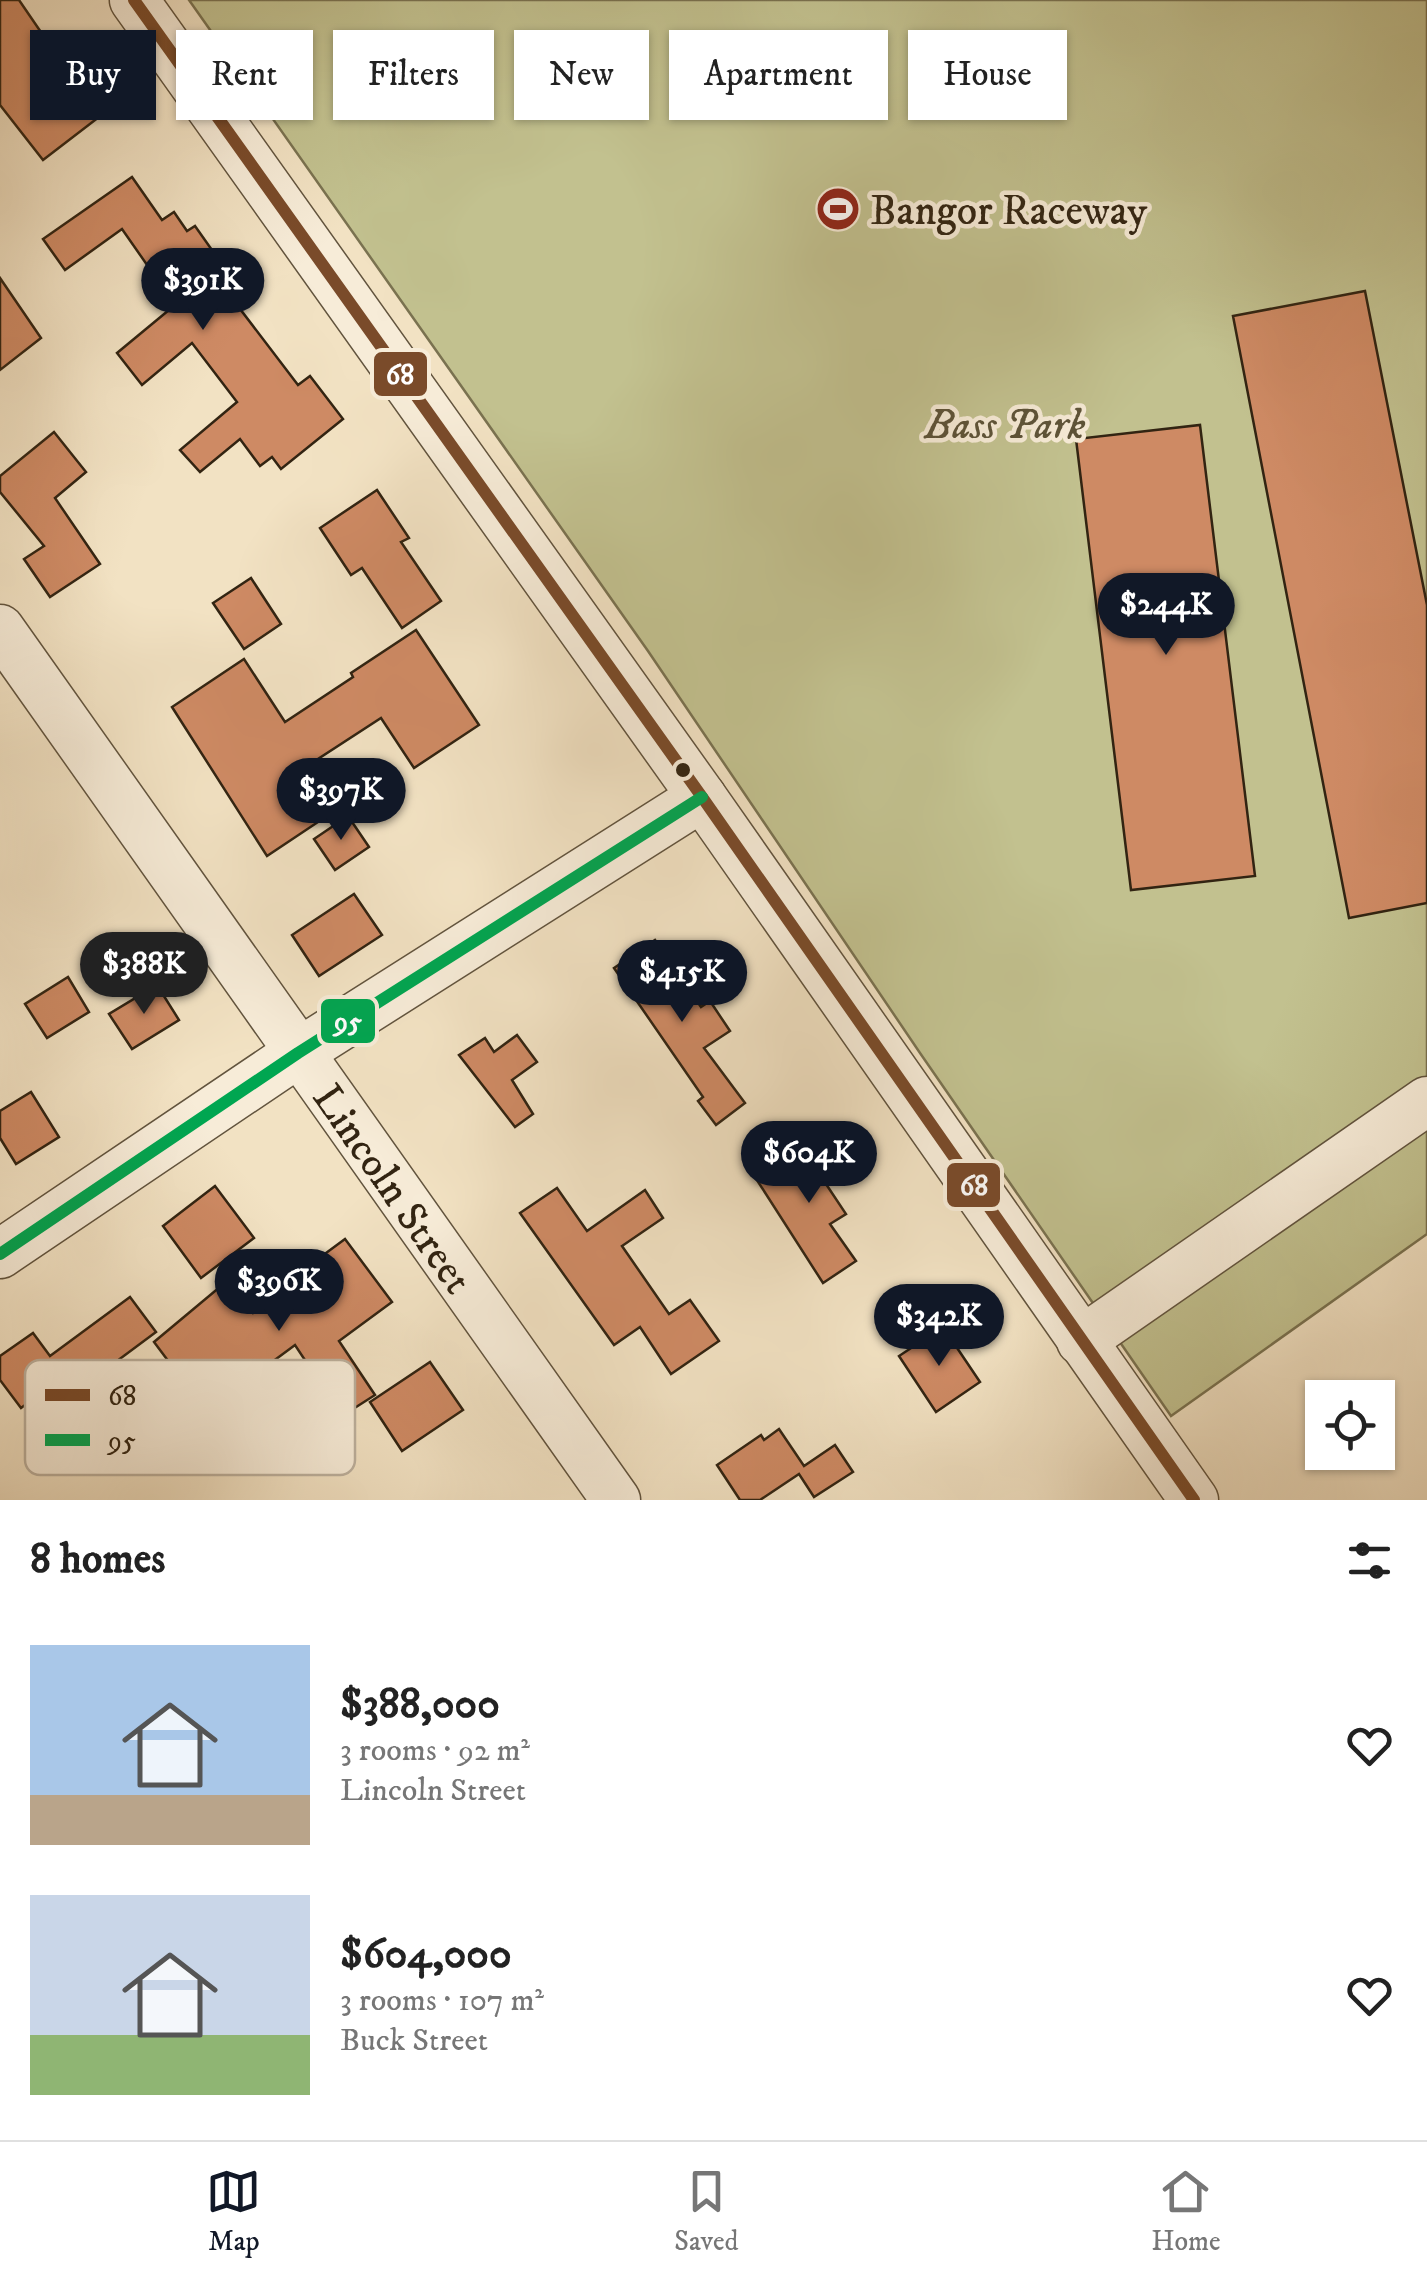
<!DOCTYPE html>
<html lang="en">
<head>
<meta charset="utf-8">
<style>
  body { margin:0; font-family:"IM FELL DW Pica",serif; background:#f6f6f6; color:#222; height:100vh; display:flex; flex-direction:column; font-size:38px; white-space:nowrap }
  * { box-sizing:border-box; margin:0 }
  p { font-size:32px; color:#767676 }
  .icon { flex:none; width:55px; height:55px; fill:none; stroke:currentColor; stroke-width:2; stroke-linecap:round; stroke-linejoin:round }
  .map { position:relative; height:1500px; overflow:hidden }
  .side { display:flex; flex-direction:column; background:#fff; flex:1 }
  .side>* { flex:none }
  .hud { position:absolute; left:30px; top:30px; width:1368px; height:90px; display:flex; gap:20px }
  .tools { position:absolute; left:1305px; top:1380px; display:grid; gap:20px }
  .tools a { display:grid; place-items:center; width:90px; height:90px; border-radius:0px; background:#fff; box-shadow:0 2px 8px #0004; font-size:50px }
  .price { position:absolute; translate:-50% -85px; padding:0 22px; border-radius:35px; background:#111827; color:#fff; font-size:32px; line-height:65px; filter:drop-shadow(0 2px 5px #0008) }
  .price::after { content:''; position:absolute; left:50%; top:60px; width:30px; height:22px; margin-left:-15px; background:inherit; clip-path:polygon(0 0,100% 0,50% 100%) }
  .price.on { background:#222; color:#fff }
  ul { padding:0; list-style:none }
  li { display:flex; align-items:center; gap:30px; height:250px; padding:0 30px }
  li span { display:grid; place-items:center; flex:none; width:280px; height:200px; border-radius:0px; color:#555 }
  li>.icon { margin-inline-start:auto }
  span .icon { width:120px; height:120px; fill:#fffc; stroke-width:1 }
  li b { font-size:42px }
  h2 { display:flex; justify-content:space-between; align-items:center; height:120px; padding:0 30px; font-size:42px }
  .pill { padding:0 35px; border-radius:0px; background:#fff; box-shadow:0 2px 8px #0004; font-size:35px; line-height:90px }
  .pill.on { background:#111827; color:#fff }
  .tabs { display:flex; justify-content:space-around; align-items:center; height:140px; border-top:2px solid #e0e0e0; background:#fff; font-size:28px; color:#767676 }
  .tabs a { display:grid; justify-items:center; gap:5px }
  .tabs .on { color:#111827 }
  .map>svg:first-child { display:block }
  .green { fill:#c2c18f; stroke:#7a7250; stroke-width:2.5 }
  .building { fill:#ce8a64; stroke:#322412; stroke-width:2.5 }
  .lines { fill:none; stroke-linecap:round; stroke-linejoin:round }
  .minor-casing { stroke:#62543e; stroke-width:51 }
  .minor { stroke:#f7ecd8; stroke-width:48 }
  .bus-1-casing { stroke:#f7ecd8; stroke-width:20 }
  .bus-2-casing { stroke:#f7ecd8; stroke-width:20 }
  .bus-1 { stroke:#7a4b2a; stroke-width:12 }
  .bus-2 { stroke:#00a651; stroke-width:12 }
  .bus-dot { fill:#322412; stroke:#f7ecd8; stroke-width:4 }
  .labels { text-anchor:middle; stroke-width:9; stroke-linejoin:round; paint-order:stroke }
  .poi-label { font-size:42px; fill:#322412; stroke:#f7ecd8; text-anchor:start }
  .park-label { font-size:42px; font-style:italic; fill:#5d5338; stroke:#f7ecd8 }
  .street-label { font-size:42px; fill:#322412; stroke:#f7ecd8 }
  .key { fill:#f7ecd8; stroke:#bcb09d; stroke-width:2.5 }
  .key-label { font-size:28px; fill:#322412 }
  .line-badge { stroke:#f7ecd8; stroke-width:4 }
  .badge-label { font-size:28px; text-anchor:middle; font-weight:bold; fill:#fff }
</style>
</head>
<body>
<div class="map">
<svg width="1427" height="1500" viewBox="0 0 1427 1500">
  <rect width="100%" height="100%" fill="#f2e2c3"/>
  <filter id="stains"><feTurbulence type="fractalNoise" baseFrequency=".002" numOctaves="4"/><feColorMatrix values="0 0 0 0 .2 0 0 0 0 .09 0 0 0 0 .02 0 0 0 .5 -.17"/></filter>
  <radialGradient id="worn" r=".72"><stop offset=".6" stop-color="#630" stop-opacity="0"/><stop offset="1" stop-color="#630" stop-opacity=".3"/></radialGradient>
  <path class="green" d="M 189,0 L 1427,0 L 1427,1234 L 1171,1416 L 920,1053 L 648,651 Z"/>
  <g class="building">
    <path d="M 0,0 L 19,0 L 99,117 L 43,160 L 0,105 Z"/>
    <path d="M 132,177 L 162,220 L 174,212 L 187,231 L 195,226 L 219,260 L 208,267 L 298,385 L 310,376 L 343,419 L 281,469 L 272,457 L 260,466 L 240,439 L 200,472 L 180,450 L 237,402 L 192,343 L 142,385 L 117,353 L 175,305 L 122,229 L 65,270 L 43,239 Z"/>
    <path d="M 0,278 L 41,338 L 0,370 Z"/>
    <path d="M 1365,291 L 1427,605 L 1427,903 L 1349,918 L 1233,316 Z"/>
    <path d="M 1200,425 L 1255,876 L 1131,890 L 1076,439 Z"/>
    <path d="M 54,432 L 86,472 L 55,498 L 100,564 L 50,597 L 24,559 L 44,546 L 0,492 L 0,476 Z"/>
    <path d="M 377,490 L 409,538 L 401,542 L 441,601 L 402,628 L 362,568 L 351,575 L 320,528 Z"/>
    <path d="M 251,578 L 281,624 L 244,649 L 213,603 Z"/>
    <path d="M 416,630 L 479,725 L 414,768 L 381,718 L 301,770 L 330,814 L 267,856 L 172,707 L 244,659 L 285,722 L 353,677 L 351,673 Z"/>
    <path d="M 348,816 L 369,847 L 335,870 L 314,839 Z"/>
    <path d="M 354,894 L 382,935 L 319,976 L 292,935 Z"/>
    <path d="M 655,940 L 701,1007 L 710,1001 L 730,1031 L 704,1048 L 745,1103 L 716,1125 L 698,1101 L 703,1097 L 614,968 Z"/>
    <path d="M 68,977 L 89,1012 L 47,1038 L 25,1004 Z"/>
    <path d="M 157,985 L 179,1020 L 132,1049 L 109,1014 Z"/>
    <path d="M 517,1035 L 537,1062 L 512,1080 L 533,1114 L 515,1127 L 459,1055 L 485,1038 L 494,1052 Z"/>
    <path d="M 31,1092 L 59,1137 L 16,1164 L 0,1138 L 0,1111 Z"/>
    <path d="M 814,1137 L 838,1172 L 824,1181 L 846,1214 L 830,1224 L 856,1261 L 823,1283 L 755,1177 Z"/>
    <path d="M 215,1186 L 254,1238 L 201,1278 L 163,1226 Z"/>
    <path d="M 557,1188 L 587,1231 L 645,1190 L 663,1218 L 622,1246 L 669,1314 L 690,1300 L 719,1341 L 671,1374 L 640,1327 L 614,1345 L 520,1213 Z"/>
    <path d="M 345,1239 L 392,1302 L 339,1341 L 375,1395 L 342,1416 L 295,1345 L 233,1391 L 241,1402 L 214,1422 L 154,1342 L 227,1281 L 253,1313 L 306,1274 L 303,1270 Z"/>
    <path d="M 130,1297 L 156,1332 L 74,1393 L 63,1377 L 21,1408 L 0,1380 L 0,1356 L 33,1333 L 50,1356 Z"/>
    <path d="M 943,1327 L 980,1382 L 936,1412 L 899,1356 Z"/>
    <path d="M 430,1362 L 463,1410 L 402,1451 L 370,1402 Z"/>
    <path d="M 779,1429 L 804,1466 L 835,1445 L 853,1472 L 814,1497 L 799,1474 L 760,1500 L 740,1500 L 717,1465 L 761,1435 L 764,1440 Z"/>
  </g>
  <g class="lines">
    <defs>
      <g id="minor">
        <path d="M 134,0 L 702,797 L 1194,1500"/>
        <path d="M 0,629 L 616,1500"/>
        <path d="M 0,1254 L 298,1053 L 702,797"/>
        <path d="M 1081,1341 L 1427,1101"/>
      </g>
    </defs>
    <use href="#minor" class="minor-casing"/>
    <use href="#minor" class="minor"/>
    <defs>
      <path id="bus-1" d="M 134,0 L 702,797 L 1194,1500"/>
      <path id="bus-2" d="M 0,1254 L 298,1053 L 702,797"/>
    </defs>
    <use href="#bus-1" class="bus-1-casing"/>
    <use href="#bus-2" class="bus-2-casing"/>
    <use href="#bus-1" class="bus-1"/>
    <use href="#bus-2" class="bus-2"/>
  </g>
  <defs>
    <symbol id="stadium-disc" viewBox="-11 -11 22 22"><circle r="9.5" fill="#8f2418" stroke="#f7ecd8"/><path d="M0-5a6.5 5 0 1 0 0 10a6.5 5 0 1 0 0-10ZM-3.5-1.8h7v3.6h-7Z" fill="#fff"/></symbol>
  </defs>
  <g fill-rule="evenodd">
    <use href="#stadium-disc" x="813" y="184" width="50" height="50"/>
  </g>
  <circle class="bus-dot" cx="683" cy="770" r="9"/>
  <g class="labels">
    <g class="poi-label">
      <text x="870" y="224">Bangor Raceway</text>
    </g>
    <g class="park-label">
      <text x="1005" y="438">Bass Park</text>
    </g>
    <g class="street-label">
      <text transform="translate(394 1188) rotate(55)" y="15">Lincoln Street</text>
    </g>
  </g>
  <rect x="25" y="1360" width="330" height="115" rx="15" class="key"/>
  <rect x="45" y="1389" width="45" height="12" fill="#7a4b2a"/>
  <rect x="45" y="1434" width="45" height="12" fill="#00a651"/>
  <g class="key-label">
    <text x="108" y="1405">68</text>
    <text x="108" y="1450">95</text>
  </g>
  <g class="line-badge">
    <rect x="372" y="350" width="57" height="48" rx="10" fill="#7a4b2a"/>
    <rect x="319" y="997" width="58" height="48" rx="10" fill="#00a651"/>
    <rect x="945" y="1161" width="57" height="48" rx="10" fill="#7a4b2a"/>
  </g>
  <g class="badge-label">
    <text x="400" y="384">68</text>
    <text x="348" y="1031">95</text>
    <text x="974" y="1195">68</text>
  </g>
  <rect width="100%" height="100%" filter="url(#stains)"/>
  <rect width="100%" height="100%" fill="url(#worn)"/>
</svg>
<div class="tools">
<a><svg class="icon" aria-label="locate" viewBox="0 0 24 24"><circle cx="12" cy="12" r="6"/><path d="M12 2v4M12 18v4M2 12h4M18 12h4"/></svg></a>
</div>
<b class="price" style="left:203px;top:333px">$391K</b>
<b class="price" style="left:1166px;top:658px">$244K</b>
<b class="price" style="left:341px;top:843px">$397K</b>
<b class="price on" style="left:144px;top:1017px">$388K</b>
<b class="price" style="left:682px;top:1025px">$415K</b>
<b class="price" style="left:809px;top:1206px">$604K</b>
<b class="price" style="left:279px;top:1334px">$396K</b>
<b class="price" style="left:939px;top:1369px">$342K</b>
<div class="hud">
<a class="pill on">Buy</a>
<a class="pill">Rent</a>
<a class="pill">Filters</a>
<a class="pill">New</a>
<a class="pill">Apartment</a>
<a class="pill">House</a>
</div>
</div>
<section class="side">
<h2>8 homes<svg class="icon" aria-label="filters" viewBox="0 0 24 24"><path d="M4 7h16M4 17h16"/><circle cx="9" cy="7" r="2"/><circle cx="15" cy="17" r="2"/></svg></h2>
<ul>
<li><span style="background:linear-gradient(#a9c7e8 75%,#b9a48a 0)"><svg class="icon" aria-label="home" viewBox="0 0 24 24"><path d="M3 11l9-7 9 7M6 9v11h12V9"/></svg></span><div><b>$388,000</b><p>3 rooms · 92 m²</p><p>Lincoln Street</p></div><svg class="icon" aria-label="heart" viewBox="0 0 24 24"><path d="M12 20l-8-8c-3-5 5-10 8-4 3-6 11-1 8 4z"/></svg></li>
<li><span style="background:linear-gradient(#c9d6e8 70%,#8fb573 0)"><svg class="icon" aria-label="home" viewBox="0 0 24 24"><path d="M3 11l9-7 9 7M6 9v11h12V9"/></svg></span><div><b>$604,000</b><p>3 rooms · 107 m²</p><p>Buck Street</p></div><svg class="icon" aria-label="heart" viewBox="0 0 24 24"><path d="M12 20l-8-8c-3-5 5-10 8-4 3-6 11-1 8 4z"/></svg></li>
</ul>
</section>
<nav class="tabs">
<a class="on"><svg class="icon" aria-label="map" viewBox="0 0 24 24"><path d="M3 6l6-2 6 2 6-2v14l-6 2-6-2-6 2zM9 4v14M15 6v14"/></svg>Map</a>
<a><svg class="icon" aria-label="saved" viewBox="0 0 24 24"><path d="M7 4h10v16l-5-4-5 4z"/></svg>Saved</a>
<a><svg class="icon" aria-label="home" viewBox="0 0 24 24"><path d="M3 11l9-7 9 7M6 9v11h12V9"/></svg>Home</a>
</nav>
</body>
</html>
